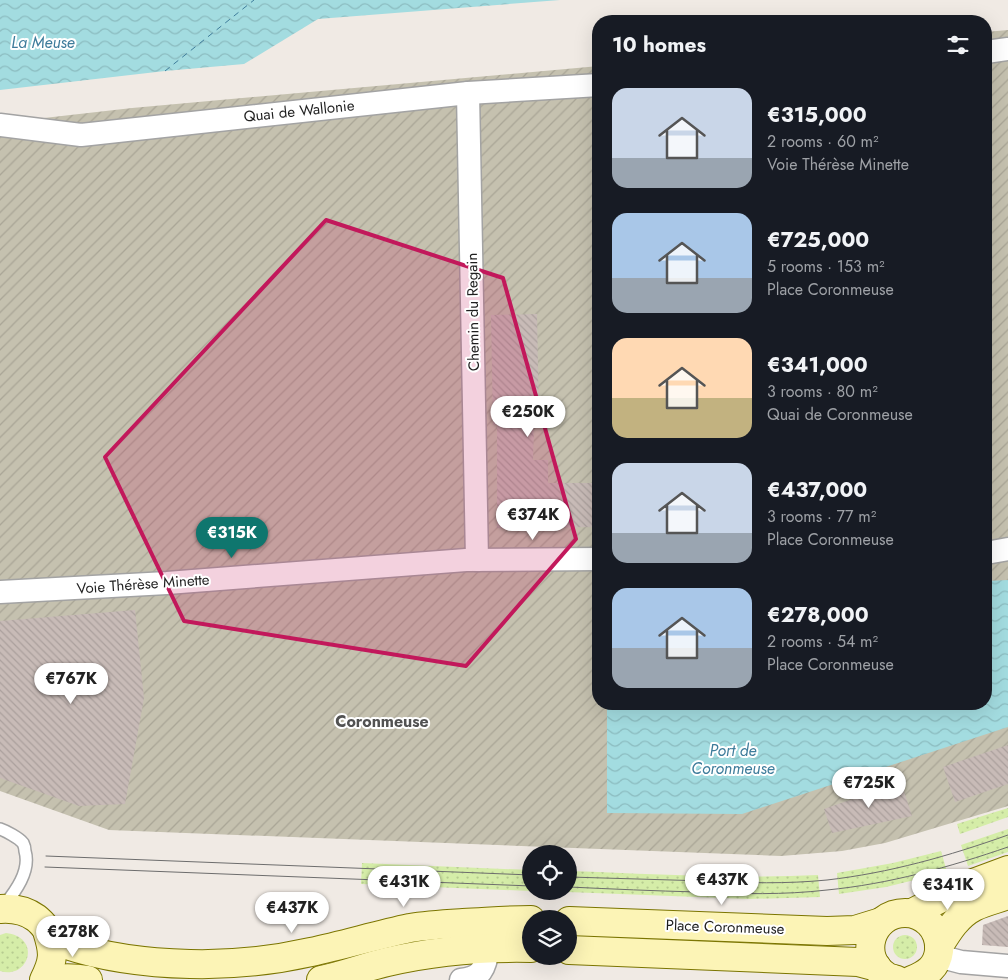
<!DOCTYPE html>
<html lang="en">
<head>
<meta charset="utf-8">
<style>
  body { margin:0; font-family:Jost,sans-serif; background:#242831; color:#f1f3f6; height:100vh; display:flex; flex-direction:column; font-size:19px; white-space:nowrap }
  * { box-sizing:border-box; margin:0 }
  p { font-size:16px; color:#9ea1a6 }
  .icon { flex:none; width:28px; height:28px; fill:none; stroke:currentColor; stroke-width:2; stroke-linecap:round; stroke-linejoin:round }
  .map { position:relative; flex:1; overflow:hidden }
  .sheet { position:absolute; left:592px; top:15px; width:400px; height:695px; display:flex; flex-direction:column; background:#171b24; border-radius:20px; box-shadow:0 5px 20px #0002 }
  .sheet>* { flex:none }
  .controls { position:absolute; left:522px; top:845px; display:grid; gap:10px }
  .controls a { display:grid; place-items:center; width:55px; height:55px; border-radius:50%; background:#171b24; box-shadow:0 5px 20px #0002; font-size:25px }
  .price { position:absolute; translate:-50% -42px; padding:0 11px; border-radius:18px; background:#fff; color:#222; font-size:16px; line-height:32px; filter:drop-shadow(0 1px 2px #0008) }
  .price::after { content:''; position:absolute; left:50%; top:30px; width:15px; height:11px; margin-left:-8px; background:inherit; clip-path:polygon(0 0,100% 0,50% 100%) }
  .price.active { background:#0f766e; color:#fff }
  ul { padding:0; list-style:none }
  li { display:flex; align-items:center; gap:15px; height:125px; padding:0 20px }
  li span { display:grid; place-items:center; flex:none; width:140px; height:100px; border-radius:15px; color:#555 }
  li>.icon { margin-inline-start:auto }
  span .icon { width:60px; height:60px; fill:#fffc; stroke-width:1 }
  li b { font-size:21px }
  h2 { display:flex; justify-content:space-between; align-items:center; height:60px; padding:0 20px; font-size:21px }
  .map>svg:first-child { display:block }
  .construction { fill:url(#construction-furrows) }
  .grass { fill:url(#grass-dots) }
  .water { fill:url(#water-waves) }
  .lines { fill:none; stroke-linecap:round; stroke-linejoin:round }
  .ferry { stroke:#3e7c9b; stroke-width:1; stroke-dasharray:6 5; stroke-linecap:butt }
  .building { fill:url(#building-back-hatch) }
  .lane-casing { stroke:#a3a3a3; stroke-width:14 }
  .street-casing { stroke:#a3a3a3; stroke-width:25 }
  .secondary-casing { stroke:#7b7500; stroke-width:30 }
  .lane { stroke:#fff; stroke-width:11 }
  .street { stroke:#fff; stroke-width:22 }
  .secondary { stroke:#fcf4b6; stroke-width:28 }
  .tram { stroke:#6d6d6d; stroke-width:1 }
  .marked { fill:#c2185b; fill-opacity:0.2; stroke:#c2185b; stroke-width:4; stroke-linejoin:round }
  .labels { text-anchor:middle; stroke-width:4; stroke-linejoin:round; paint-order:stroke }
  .street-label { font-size:15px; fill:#1f1f1f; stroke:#fff }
  .water-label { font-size:16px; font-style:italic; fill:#3e7c9b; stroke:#fff }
  .neighbourhood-label { font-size:16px; font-weight:bold; fill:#525252; stroke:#fff }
</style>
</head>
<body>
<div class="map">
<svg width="1008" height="980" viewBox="0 0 1008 980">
  <defs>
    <pattern id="construction-furrows" width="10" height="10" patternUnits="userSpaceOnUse" patternTransform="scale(1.25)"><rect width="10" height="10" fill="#c5c1af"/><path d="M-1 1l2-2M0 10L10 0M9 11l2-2" fill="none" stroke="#a9a596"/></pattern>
    <pattern id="grass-dots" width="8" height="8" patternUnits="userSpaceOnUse" patternTransform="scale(1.25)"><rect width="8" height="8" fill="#d5eda8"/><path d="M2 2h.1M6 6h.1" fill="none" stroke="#b6cb90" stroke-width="1.8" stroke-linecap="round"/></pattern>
    <pattern id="water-waves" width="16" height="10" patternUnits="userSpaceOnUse" patternTransform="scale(1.25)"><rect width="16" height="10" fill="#a3dce0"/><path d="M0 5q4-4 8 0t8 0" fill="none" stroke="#8cbcc0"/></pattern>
    <pattern id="building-back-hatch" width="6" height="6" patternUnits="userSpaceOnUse" patternTransform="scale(1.25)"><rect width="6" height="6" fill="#c8bbb7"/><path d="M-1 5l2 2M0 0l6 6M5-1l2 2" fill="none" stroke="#aba09d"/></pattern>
  </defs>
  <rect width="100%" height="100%" fill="#f0eae4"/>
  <path class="construction" d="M 1008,30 L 1008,806 L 885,843 L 842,851 L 781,856 L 109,830 L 0,791 L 0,123 L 132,108 L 599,66 L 599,704 L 986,704 L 986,32 Z"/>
  <g class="grass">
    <path d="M 1008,808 L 1008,817 L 960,834 L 957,824 Z"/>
    <path d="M 1008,829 L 1008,852 L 968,866 L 961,845 Z"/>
    <path d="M 941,851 L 947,872 L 886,887 L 839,894 L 837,873 L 893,863 Z"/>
    <path d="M 362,863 L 531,870 L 531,891 L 361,884 Z"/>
    <path d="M 569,871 C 652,874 735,879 818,875 L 820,897 L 749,899 L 542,891 L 569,891 Z"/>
    <path d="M 6,933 C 42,937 29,980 0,971 L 0,935 Z"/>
    <circle cx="905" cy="947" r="12"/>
  </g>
  <g class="water">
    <path d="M 0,0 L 560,0 L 318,19 L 244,64 L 165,71 L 0,90 Z"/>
    <path d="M 1008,580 L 1008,727 L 742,814 L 607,813 L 607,704 L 986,704 L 986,581 Z"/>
  </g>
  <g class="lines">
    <path class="ferry" d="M 165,71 L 254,0"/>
  </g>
  <g class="building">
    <path d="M 537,314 L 539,425 L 534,425 L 533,460 L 548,460 L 548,483 L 599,483 L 599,527 L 497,528 L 497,425 L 493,425 L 491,315 Z"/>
    <path d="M 135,610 L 144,698 L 125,804 L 79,806 L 0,778 L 0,621 Z"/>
    <path d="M 1008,745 L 1008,784 L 955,802 L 943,767 Z"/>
    <path d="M 901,782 L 912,816 L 832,833 L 824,809 Z"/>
    <path d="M 1008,916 L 1008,947 L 982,945 L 983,925 Z"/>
  </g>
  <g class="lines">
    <defs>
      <path id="lane" d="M 0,829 C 6,831 19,838 23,843 C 24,845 25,848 25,851 C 31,871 15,892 3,907"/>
      <g id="street">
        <path d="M 986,52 L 1008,49"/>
        <path d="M 468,93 L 477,560"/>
        <path d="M 0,125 L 81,135 L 468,93 L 599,85"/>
        <path d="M 986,553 L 1008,549"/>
        <path d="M 0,592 L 167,583 L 466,560 L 599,559"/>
        <path d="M 938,956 L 961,962 L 1008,966"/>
        <path d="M 461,980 C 483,977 484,969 488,949"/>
      </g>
      <g id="secondary">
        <path d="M 0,909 C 13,908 25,910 36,918 C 48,927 50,939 67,945 C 106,958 149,963 190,964 C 231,965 271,961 311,952 C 344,945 377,935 410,928 C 427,925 446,924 463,923 C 486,922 508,920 531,920"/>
        <path d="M 912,913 L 965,886 L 1008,870"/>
        <path d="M 569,921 L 827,931 L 855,930 L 881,922"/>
        <path d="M 939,946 C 948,931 958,915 974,907 C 984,902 997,899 1008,895"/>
        <path d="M 569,950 L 858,962 L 877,967"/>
        <path d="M 44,980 C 54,960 54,953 47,931"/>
        <path d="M 50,980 C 63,977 76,978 88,980"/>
        <path d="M 321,980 C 343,976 365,967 387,962 C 434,951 484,947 531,948"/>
        <path d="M 897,980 C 894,979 889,978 886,976 C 857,957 871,913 905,913 C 914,913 922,916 929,923 C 936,929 940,941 939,951 C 937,967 927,974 912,980"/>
      </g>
    </defs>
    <use href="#lane" class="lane-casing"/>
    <use href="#street" class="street-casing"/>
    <use href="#secondary" class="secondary-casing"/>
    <use href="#lane" class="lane"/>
    <use href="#street" class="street"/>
    <use href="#secondary" class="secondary"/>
    <g class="tram">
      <path d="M 46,856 L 531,875"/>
      <path d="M 45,867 L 531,886"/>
      <path d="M 569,877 C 614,878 660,880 706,881 C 746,883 787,884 827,880 C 889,873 949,856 1008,835"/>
      <path d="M 569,887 C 612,889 655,891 698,892 C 741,894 784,895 827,890 C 889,884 950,867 1008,847"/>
    </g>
  </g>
  <path class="marked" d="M 326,220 L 503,278 L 576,539 L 466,666 L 184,621 L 105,457 Z"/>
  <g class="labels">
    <g class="street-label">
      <text transform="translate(299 111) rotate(-6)" y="5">Quai de Wallonie</text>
      <text transform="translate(473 312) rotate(-91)" y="5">Chemin du Regain</text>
      <text transform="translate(143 584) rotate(-4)" y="5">Voie Thérèse Minette</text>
      <text transform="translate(725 927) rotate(2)" y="5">Place Coronmeuse</text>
    </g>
    <g class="water-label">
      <text x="43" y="48">La Meuse</text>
      <text x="733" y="756">Port de<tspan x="733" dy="18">Coronmeuse</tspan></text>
    </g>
    <g class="neighbourhood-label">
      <text x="382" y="727">Coronmeuse</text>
    </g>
  </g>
</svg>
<div class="controls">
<a><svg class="icon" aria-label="locate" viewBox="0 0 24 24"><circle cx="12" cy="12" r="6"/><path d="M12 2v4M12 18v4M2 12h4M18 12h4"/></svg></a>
<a><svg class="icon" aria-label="layers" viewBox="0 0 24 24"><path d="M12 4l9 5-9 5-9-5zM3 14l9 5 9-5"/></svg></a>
</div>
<b class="price" style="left:528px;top:438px">€250K</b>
<b class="price" style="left:533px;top:541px">€374K</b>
<b class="price active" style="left:232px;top:559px">€315K</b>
<b class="price" style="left:71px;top:705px">€767K</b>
<b class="price" style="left:869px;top:809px">€725K</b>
<b class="price" style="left:722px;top:906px">€437K</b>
<b class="price" style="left:404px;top:908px">€431K</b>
<b class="price" style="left:948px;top:911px">€341K</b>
<b class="price" style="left:292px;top:934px">€437K</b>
<b class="price" style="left:73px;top:958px">€278K</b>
<section class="sheet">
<h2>10 homes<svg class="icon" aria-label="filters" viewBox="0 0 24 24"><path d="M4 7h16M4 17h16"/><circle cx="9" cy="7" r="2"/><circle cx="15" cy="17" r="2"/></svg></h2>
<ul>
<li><span style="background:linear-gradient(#c9d6e8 70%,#9aa5b1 0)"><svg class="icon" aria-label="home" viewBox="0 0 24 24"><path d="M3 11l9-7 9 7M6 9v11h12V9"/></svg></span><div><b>€315,000</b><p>2 rooms · 60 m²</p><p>Voie Thérèse Minette</p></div></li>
<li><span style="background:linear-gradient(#a9c7e8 65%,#9aa5b1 0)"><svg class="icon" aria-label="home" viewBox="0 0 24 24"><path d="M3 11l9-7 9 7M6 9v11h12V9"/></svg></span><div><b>€725,000</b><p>5 rooms · 153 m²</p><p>Place Coronmeuse</p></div></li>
<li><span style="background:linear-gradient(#ffd9b3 60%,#c2b280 0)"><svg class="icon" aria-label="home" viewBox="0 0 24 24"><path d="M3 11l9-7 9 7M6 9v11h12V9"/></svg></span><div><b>€341,000</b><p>3 rooms · 80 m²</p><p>Quai de Coronmeuse</p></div></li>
<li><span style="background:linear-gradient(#c9d6e8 70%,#9aa5b1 0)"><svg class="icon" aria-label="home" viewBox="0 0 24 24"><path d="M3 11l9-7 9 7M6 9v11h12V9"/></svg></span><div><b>€437,000</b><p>3 rooms · 77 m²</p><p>Place Coronmeuse</p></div></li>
<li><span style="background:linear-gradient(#a9c7e8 60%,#9aa5b1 0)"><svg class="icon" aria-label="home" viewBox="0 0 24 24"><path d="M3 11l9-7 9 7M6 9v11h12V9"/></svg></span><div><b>€278,000</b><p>2 rooms · 54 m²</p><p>Place Coronmeuse</p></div></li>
</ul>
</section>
</div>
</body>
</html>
